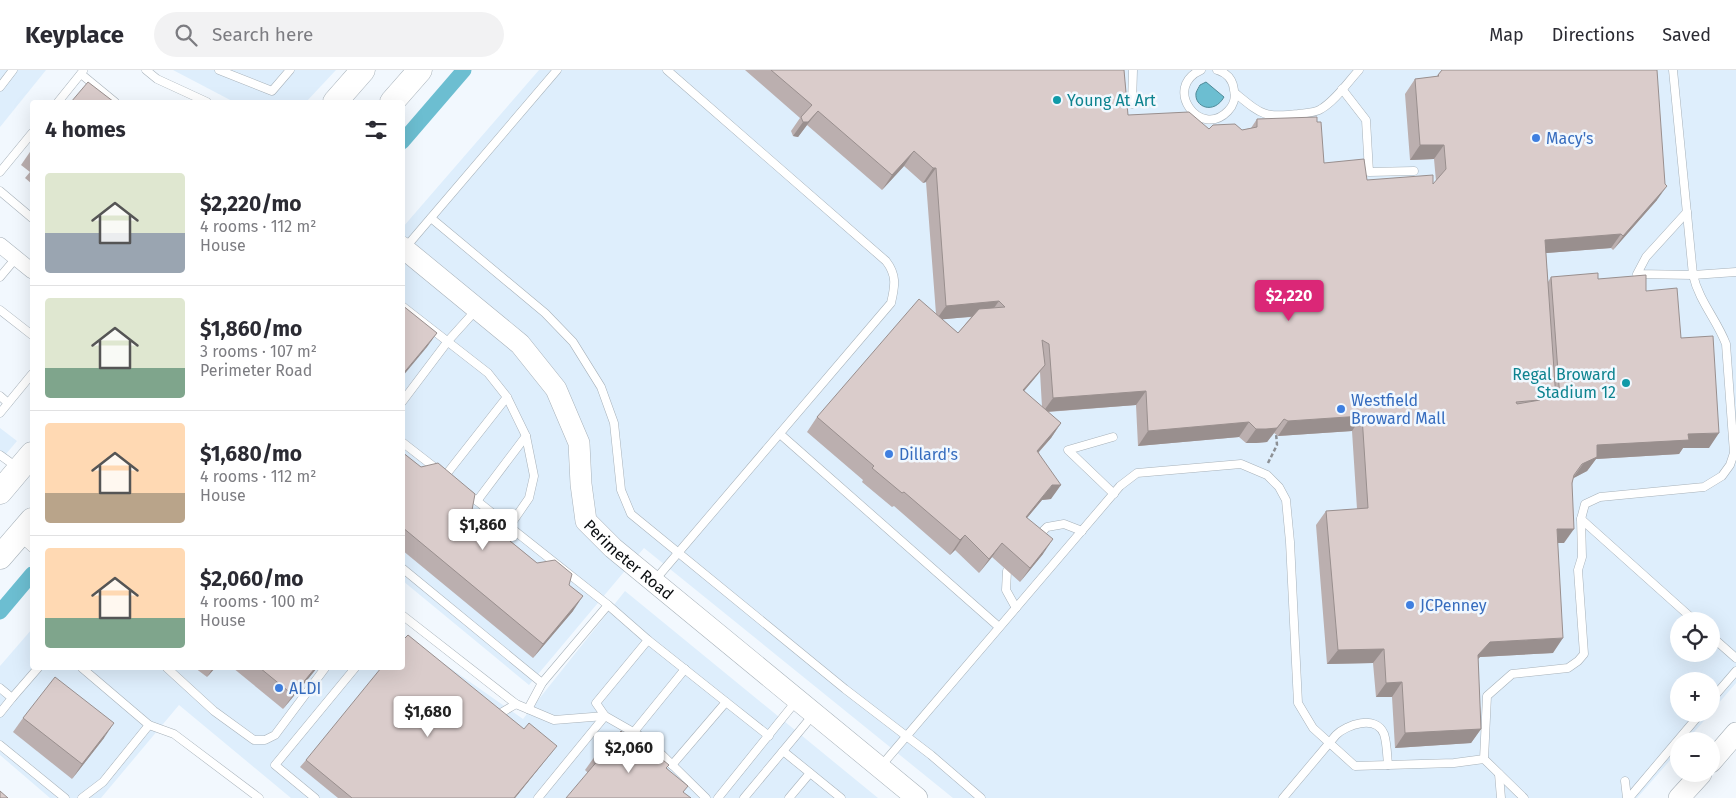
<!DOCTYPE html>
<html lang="en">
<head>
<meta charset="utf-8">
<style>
  body { margin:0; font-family:"Fira Sans",sans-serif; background:#f2f2f3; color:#2b2b33; height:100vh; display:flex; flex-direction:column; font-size:19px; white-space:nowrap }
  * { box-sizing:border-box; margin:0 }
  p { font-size:16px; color:#7c7c81 }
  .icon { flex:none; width:28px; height:28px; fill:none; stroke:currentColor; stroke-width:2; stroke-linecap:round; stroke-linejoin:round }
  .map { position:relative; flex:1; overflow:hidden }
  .details { position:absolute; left:30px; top:30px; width:375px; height:570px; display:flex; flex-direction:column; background:#fff; border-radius:5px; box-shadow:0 5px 20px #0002 }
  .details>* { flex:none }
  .tools { position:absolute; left:1670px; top:542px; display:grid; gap:10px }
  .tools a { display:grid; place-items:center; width:50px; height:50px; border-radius:50%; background:#fff; box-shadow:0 5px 20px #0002; font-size:25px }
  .price { position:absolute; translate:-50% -42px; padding:0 11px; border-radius:5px; background:#fff; color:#222; font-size:16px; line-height:32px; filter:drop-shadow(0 1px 2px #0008) }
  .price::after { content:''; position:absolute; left:50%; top:30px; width:15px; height:11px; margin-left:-8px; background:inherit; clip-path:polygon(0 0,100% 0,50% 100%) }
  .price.active { background:#db2777; color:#fff }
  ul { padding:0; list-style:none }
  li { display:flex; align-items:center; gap:15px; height:125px; padding:0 15px }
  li+li { border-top:1px solid #e1e1e2 }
  li span { display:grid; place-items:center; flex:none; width:140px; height:100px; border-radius:5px; color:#555 }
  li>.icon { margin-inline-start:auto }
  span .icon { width:60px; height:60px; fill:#fffc; stroke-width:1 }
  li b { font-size:21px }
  h2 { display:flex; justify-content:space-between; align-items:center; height:60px; padding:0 15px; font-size:21px }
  header { display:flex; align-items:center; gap:30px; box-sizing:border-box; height:70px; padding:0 25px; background:#fff; border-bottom:1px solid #e1e1e2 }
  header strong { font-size:24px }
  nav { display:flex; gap:28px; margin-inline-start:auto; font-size:18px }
  .search { width:350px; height:45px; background:#f2f2f3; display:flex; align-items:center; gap:12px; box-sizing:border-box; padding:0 18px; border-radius:28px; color:#7c7c81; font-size:19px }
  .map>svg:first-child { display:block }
  .built { fill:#deeefc; fill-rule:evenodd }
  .water { fill:#6cbed1; stroke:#4f8a98 }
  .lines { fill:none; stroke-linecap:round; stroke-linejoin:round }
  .canal { stroke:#6cbed1; stroke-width:15 }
  .lane-casing { stroke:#a7b1b9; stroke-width:9 }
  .street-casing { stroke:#a7b1b9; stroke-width:16 }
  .secondary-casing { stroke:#a7b1b9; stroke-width:22 }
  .primary-casing { stroke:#a7b1b9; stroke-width:25 }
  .path { stroke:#8c9095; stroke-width:2.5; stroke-dasharray:4 2.5; stroke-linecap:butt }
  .lane { stroke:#fff; stroke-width:8 }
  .street { stroke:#fff; stroke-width:15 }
  .secondary { stroke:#fff; stroke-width:21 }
  .primary { stroke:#fff; stroke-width:24 }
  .wall { fill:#bbafaf; fill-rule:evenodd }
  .shaded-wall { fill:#998f8e }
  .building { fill:#dacccb; stroke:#998f8e; fill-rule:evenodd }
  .culture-dot { fill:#0f9aa8; stroke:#f2f8fe; stroke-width:2 }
  .shop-dot { fill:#3f7fe0; stroke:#f2f8fe; stroke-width:2 }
  .labels { text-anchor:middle; stroke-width:5; stroke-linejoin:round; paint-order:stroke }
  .culture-label { font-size:16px; fill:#0d838f; stroke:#f2f8fe; text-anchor:start }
  .shop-label { font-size:16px; fill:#366cbe; stroke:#f2f8fe; text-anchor:start }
  .street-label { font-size:16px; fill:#0c0f12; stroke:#f2f8fe }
</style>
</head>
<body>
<header>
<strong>Keyplace</strong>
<div class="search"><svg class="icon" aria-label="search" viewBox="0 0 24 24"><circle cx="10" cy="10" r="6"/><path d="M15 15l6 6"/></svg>Search here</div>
<nav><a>Map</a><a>Directions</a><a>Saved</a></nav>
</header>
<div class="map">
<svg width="1736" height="728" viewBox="0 0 1736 728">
  <rect width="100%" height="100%" fill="#f2f8fe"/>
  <g class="built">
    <path d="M 0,0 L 46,0 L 0,57 Z"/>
    <path d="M 173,0 L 336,0 L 306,32 L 234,32 Z"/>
    <path d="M 539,0 L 1736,0 L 1736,613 L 1711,642 L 1711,611 L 1679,611 L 1679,644 L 1710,644 L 1686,671 L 1679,671 L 1679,680 L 1637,728 L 953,728 L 644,478 L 529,615 L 403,511 L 403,157 ZM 1679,551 L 1711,551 L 1711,584 L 1679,584 Z"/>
    <path d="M 0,358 L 17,371 L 0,391 Z"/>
    <path d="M 625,521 L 878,728 L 291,728 L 179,635 L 101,728 L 50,728 L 0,685 L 0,596 L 32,559 L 32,598 L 402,598 L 403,565 L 523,649 Z"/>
  </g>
  <path class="water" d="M 1206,12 L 1224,27 C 1214,45 1194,37 1196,23 C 1197,20 1199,17 1200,15 Z"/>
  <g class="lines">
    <g class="canal">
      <path d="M 402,72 L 464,0"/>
      <path d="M 0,542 L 32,504"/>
    </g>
    <defs>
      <g id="lane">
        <path d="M 146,0 L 157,9 L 207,32"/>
        <path d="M 219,0 L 272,21 L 290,0"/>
        <path d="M 1201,0 C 1162,17 1200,70 1228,41 C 1233,36 1236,28 1234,20 C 1233,10 1227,3 1217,0"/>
        <path d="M 81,4 L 115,32"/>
        <path d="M 0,17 L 13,0"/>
        <path d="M 1342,19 L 1366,50 L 1369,102 L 1414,101"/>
        <path d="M 1235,23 C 1262,45 1264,48 1298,44 C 1305,43 1315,43 1321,39 C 1336,30 1347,13 1359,0"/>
        <path d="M 58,32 L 83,1"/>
        <path d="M 1132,34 L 1133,0"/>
        <path d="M 0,102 L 32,63"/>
        <path d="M 0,121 L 32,148"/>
        <path d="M 1687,142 L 1646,187 L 1637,204 L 1693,205 L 1736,202"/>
        <path d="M 431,148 L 545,243 L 573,272 L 601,317 L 614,353 L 621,420 L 631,444 L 845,619 L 931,685 L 981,728"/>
        <path d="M 406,177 L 557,0"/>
        <path d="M 0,207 L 16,188"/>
        <path d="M 402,236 L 488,303 L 507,327 L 526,366 L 534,406 L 529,428 L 509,457"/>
        <path d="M 0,240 L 32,265"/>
        <path d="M 0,326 L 8,333"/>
        <path d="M 402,332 L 448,271 L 476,240"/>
        <path d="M 0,343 L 32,304"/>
        <path d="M 780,364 L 999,557"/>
        <path d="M 1113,367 L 1068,380 L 1114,424"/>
        <path d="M 402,372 L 438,400"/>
        <path d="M 0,385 L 18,398"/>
        <path d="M 445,406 L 507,327"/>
        <path d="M 467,423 L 608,535 L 542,613"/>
        <path d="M 477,431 L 526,366"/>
        <path d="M 1581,449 L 1695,551"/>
        <path d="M 20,467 L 32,478"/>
        <path d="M 1036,468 L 1047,457 L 1064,454 L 1082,461"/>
        <path d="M 402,498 L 542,613 L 528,639"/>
        <path d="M 1007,501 L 1006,520 L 1016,538"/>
        <path d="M 655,510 L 891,233 C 895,216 897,205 886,191 L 667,0"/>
        <path d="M 402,545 L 516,634 L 554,650 L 605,646 L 647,670 L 706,728"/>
        <path d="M 1711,566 L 1736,588"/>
        <path d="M 648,570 L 726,632 L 672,695"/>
        <path d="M 82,598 L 149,655 L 174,664 L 259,728"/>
        <path d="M 167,598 L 214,641 L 254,670 L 265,670 L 275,665 L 325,598"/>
        <path d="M 0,618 L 12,628 L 0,643"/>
        <path d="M 12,628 L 38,598"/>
        <path d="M 1711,630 L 1736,601"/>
        <path d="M 726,632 L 769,666"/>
        <path d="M 494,647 L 516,634"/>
        <path d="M 633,663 L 685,599"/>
        <path d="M 0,675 L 65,728"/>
        <path d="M 783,681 L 841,728"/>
        <path d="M 1484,689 L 1524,728"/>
        <path d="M 881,696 L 1120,416 L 1137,403 L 1241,394 L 1267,405 L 1279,417 L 1286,430 L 1290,472 L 1298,633 L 1313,658 L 1355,696 L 1454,693 L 1484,689 L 1487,626 L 1512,604 L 1568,598 L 1578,591 L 1584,584 L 1578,500 L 1582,487 L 1581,449 L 1585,434 L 1600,427 L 1704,417 L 1722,406 L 1730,395 L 1734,383 L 1726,274 C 1717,250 1699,231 1693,205 L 1673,0"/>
        <path d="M 1499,704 L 1501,728"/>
        <path d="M 1625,711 L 1627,728"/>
        <path d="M 82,728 L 103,712 L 149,655"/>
        <path d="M 315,728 L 275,695 L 355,598"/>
        <path d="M 538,728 L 605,646 L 596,633 L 648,570 L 608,535"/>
        <path d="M 718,728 L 797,630"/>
        <path d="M 744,728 L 813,645"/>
        <path d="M 789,728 L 810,703"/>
        <path d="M 1283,728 L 1336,665 C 1346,655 1376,644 1384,664 C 1387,673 1387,685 1388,695"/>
        <path d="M 1629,728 L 1700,644"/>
      </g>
      <path id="street" d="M 0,175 L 32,201"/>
      <g id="secondary">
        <path id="s1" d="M 402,177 L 520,274 L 556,319 L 579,373 L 581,414 L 586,451 L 613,478 L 917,728"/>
        <path d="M 1711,692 L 1736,663"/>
        <path d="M 1679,728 L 1701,704"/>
      </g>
      <g id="primary">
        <path d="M 335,32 L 363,0"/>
        <path d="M 392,32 L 420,0"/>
        <path d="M 0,422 L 32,384"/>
        <path d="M 0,487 L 32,450"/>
      </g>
    </defs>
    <use href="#lane" class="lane-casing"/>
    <use href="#street" class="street-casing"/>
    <use href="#secondary" class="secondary-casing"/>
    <use href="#primary" class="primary-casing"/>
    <path class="path" d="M 1268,393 L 1277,375 L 1276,363"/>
    <use href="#lane" class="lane"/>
    <use href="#street" class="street"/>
    <use href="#secondary" class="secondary"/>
    <use href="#primary" class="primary"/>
  </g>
  <g class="wall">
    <path d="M 745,0 L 1124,0 L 1128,45 L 1209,59 L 1242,60 L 1251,58 L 1257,49 L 1317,52 L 1324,93 L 1367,110 L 1433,114 L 1436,111 L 1434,89 L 1410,90 L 1405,24 L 1415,9 L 1436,7 L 1442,0 L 1657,130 L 1613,180 L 1611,178 L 1546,183 L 1548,212 L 1551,207 L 1598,209 L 1646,221 L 1681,268 L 1709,378 L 1683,378 L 1679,384 L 1596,389 L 1587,401 L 1573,408 L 1564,473 L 1558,473 L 1553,583 L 1480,587 L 1478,589 L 1481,659 L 1471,673 L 1395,678 L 1392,627 L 1376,627 L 1373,593 L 1327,594 L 1316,455 L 1326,441 L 1357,439 L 1352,361 L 1278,366 L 1274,363 L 1267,372 L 1256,373 L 1246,373 L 1239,367 L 1138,376 L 1136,335 L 1048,342 L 1061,353 L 1051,368 L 1039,382 L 1051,429 L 1042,430 L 1027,448 L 1043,484 L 1020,512 L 992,487 L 979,503 L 955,480 L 950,485 L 894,436 L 892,437 L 862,412 L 863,410 L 807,362 L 817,347 L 936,244 L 926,112 L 923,113 L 904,96 L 882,120 L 807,55 L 798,67 L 793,66 L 791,61 L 800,48 ZM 971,247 L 958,263 L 942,249 ZM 1040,302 L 1042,337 L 1024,321 Z"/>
    <path d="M 32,79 L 32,114 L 25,108 L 30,102 L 21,95 Z"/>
    <path d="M 402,382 L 472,440 L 537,493 L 569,515 L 573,541 L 533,588 L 402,480 Z"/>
    <path d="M 195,598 L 215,598 L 207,607 Z"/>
    <path d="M 233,598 L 317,598 L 283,639 Z"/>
    <path d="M 23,648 L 104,668 L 72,709 L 13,662 Z"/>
    <path d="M 616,667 L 667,698 L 684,722 L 587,702 L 585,700 L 595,686 Z"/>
    <path d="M 551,683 L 515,728 L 338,728 L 300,697 L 306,690 Z"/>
  </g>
  <g class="shaded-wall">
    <path d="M 818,41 L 807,55 L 798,67 L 793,66 L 803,52 Z"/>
    <path d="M 1420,75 L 1444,75 L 1434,89 L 1410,90 Z"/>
    <path d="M 914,81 L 904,96 L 882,120 L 892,105 Z"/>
    <path d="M 933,98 L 936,98 L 926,112 L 923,113 Z"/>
    <path d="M 1667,116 L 1657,130 L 1613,180 L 1623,166 Z"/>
    <path d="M 1621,164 L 1611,178 L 1534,184 L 1545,170 Z"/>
    <path d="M 999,231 L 989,245 L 936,250 L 946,236 Z"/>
    <path d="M 437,263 L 427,277 L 402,307 L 402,305 Z"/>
    <path d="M 1045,295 L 1034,309 L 1013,334 L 1023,320 Z"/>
    <path d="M 1146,321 L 1136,335 L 1043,342 L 1053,328 Z"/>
    <path d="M 1362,346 L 1352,361 L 1278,366 L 1288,351 Z"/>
    <path d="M 1284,349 L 1274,363 L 1267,372 L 1256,373 L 1246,373 L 1256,359 Z"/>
    <path d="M 1249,352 L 1239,367 L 1138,376 L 1148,361 Z"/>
    <path d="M 1061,353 L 1051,368 L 1027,395 L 1037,381 Z"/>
    <path d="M 1719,363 L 1709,378 L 1683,378 L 1679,384 L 1596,389 L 1587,401 L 1572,409 L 1564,420 L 1597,375 L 1688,364 Z"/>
    <path d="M 1052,415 L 1061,415 L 1051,429 L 1042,430 L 1016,461 L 1026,447 Z"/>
    <path d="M 1557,459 L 1574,459 L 1564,473 L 1547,473 Z"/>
    <path d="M 965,465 L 955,480 L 950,485 L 960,470 Z"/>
    <path d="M 1053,469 L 1043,484 L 1020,512 L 1030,498 Z"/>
    <path d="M 1002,473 L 992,487 L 979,503 L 989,489 Z"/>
    <path d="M 583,526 L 573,541 L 533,588 L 543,574 Z"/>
    <path d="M 1563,568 L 1553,583 L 1480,587 L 1468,600 L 1478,585 L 1490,572 Z"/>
    <path d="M 1384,579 L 1373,593 L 1327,594 L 1338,580 Z"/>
    <path d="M 213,598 L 215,598 L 207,607 Z"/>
    <path d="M 315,598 L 317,598 L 283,639 L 293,625 Z"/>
    <path d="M 1402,612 L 1392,627 L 1376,627 L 1386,613 Z"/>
    <path d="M 114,653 L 104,668 L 72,709 L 82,694 Z"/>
    <path d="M 1481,659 L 1471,673 L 1395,678 L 1405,663 Z"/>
    <path d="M 557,676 L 515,728 L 514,728 Z"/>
  </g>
  <g class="building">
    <path d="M 771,0 L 1124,0 L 1128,45 L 1189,42 L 1209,59 L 1213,55 L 1235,54 L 1242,60 L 1257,57 L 1257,49 L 1317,47 L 1317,52 L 1321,52 L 1324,93 L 1364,89 L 1367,110 L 1433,105 L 1433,114 L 1446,99 L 1444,75 L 1420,75 L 1415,9 L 1439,6 L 1438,5 L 1442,0 L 1657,0 L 1665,114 L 1667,116 L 1623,166 L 1621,164 L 1545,170 L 1556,329 L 1560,329 L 1551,207 L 1598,203 L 1598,209 L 1646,205 L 1646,221 L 1677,218 L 1681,268 L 1713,266 L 1719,363 L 1688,364 L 1689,370 L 1597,375 L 1597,387 L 1582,394 L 1574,405 L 1572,413 L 1574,459 L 1557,459 L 1563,568 L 1490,572 L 1478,585 L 1481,659 L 1405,663 L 1402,612 L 1386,613 L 1384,579 L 1338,580 L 1326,441 L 1368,438 L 1362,346 L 1288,351 L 1284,349 L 1277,358 L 1266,359 L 1256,359 L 1249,352 L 1148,361 L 1146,321 L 1053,328 L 1049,274 L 1042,270 L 1045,295 L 1023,320 L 1061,353 L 1037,381 L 1061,415 L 1052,415 L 1026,447 L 1053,469 L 1030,498 L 1002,473 L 989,489 L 965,465 L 960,470 L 904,422 L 902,423 L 872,398 L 874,396 L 817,347 L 919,229 L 958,263 L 979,239 L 1005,237 L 999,231 L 946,236 L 936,98 L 933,98 L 914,81 L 892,105 L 818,41 L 808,52 L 803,52 L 801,47 L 812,35 ZM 1540,330 L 1517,334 L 1516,332 Z"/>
    <path d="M 88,12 L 114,32 L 71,32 Z"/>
    <path d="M 402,235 L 437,263 L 402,305 Z"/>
    <path d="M 402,382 L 421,397 L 438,393 L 475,424 L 472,440 L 537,493 L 555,490 L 572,504 L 569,515 L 583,526 L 543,574 L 402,457 Z"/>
    <path d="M 408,565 L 524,659 L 529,653 L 557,676 L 514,728 L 352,728 L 306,690 L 381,598 L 402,598 L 402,571 Z"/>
    <path d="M 260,598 L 315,598 L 293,625 Z"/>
    <path d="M 55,607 L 114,653 L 82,694 L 23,648 Z"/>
    <path d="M 621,661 L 633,671 L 636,668 L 669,695 L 666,698 L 688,716 L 683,722 L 691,728 L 566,728 L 599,689 L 595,686 L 613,664 L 616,667 Z"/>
    <path d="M 0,721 L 8,728 L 0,728 Z"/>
  </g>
  <g class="culture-dot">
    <circle cx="1057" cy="30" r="5"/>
    <circle cx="1626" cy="313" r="5"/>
  </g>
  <g class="shop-dot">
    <circle cx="1536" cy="68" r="5"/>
    <circle cx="1341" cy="339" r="5"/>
    <circle cx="889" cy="384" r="5"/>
    <circle cx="1410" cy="535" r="5"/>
    <circle cx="279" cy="618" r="5"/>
  </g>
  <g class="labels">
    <g class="culture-label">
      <text x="1067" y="36">Young At Art</text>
      <text x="1616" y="310" text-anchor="end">Regal Broward<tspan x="1616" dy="18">Stadium 12</tspan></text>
    </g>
    <g class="shop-label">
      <text x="1546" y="74">Macy's</text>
      <text x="1351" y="336">Westfield<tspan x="1351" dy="18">Broward Mall</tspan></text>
      <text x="899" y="390">Dillard's</text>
      <text x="1420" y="541">JCPenney</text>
      <text x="289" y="624">ALDI</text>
    </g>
    <g class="street-label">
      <text dy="6" stroke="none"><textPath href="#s1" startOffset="405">Perimeter Road</textPath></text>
    </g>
  </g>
</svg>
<div class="tools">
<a><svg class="icon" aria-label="locate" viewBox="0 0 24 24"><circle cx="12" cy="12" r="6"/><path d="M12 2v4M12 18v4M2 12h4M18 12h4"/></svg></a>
<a>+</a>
<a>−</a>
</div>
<b class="price active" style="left:1289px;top:252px">$2,220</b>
<b class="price" style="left:483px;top:481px">$1,860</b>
<b class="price" style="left:428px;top:668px">$1,680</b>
<b class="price" style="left:629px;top:704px">$2,060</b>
<section class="details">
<h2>4 homes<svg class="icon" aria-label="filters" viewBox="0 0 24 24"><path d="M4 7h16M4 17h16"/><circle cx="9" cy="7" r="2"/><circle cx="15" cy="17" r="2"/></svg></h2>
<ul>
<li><span style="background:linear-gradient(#dfe7d0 60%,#9aa5b1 0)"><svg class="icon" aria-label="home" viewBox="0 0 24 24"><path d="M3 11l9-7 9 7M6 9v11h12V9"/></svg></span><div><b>$2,220/mo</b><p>4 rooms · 112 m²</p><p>House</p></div></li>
<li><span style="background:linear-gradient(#dfe7d0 70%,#7fa58c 0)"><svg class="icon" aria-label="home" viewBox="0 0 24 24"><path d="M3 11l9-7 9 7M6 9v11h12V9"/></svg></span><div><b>$1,860/mo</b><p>3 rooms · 107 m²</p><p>Perimeter Road</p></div></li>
<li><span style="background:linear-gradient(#ffd9b3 70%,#b9a48a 0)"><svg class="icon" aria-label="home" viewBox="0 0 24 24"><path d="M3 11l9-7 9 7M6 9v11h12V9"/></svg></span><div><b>$1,680/mo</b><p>4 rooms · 112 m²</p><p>House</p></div></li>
<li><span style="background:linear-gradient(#ffd9b3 70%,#7fa58c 0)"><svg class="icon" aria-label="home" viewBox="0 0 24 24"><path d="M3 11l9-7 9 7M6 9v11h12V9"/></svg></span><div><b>$2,060/mo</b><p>4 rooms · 100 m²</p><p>House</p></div></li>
</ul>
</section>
</div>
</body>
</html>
